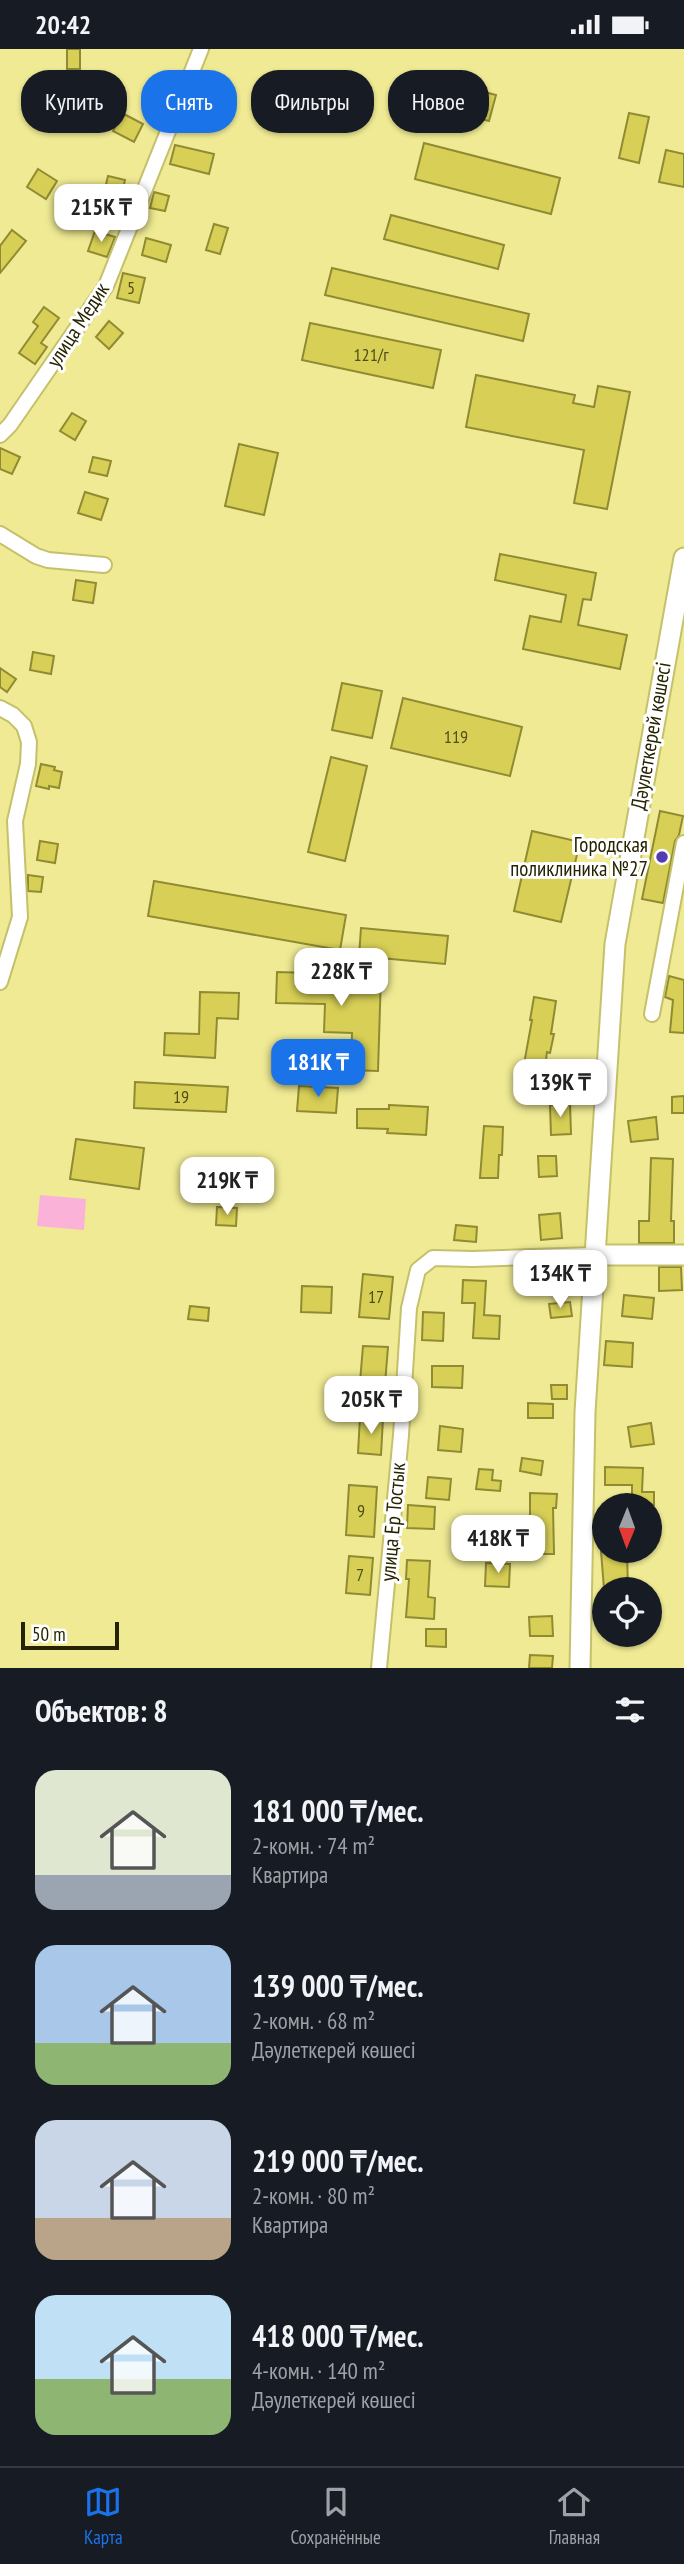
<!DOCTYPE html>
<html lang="ru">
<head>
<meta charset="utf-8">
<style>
  body { margin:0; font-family:"PT Sans Narrow",sans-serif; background:#20242c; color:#f1f3f6; height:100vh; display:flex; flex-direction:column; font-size:26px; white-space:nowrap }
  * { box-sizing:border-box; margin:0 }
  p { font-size:23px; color:#9ea1a6 }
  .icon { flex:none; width:38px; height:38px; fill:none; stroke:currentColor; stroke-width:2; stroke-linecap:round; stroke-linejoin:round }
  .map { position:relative; height:1619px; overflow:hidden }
  .panel { display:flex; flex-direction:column; background:#171b24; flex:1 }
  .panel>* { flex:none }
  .guide { position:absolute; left:21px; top:21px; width:642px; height:63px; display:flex; gap:14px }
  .needle { width:46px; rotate:181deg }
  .controls { position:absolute; left:592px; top:1444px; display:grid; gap:14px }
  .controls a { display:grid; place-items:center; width:70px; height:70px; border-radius:50%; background:#171b24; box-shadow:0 2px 5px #0004; font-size:35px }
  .scale { position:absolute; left:21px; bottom:18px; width:98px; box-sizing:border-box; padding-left:7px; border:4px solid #262300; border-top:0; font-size:19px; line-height:24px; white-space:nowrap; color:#262300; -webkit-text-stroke:5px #fff; paint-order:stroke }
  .price { position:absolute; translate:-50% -60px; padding:0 16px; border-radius:14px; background:#fff; color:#222; font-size:23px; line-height:46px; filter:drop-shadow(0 2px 4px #0008) }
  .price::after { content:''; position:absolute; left:50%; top:42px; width:21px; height:16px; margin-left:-10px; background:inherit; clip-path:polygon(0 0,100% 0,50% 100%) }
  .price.current { background:#1a73e8; color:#fff }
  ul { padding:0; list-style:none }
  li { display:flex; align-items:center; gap:21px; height:175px; padding:0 35px }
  li span { display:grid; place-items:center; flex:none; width:196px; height:140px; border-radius:21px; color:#555 }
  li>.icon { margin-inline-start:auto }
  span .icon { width:84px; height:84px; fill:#fffc; stroke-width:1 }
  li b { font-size:30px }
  h2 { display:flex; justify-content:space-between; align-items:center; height:84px; padding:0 35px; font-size:30px }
  .tag { padding:0 24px; border-radius:28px; background:#171b24; box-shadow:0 2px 5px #0004; font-size:24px; line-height:63px }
  .tag.current { background:#1a73e8; color:#fff }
  .status { display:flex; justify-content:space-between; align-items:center; height:49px; padding:0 35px; background:#171b24; direction:ltr }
  .status svg { height:19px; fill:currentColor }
  .menu { display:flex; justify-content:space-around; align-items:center; height:98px; border-top:2px solid #363941; background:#171b24; font-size:19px; color:#9ea1a6 }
  .menu a { display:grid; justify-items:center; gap:4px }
  .menu .current { color:#1a73e8 }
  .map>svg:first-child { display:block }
  .green { fill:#fab2d9 }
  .building { fill:#d8d056; stroke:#908b33; stroke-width:2 }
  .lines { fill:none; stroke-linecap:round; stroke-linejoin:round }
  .street-casing { stroke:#c5c06a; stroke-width:18 }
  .secondary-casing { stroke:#c5c06a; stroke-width:23 }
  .street { stroke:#fff; stroke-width:14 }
  .secondary { stroke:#fff; stroke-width:19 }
  .poi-dot { fill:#523bb3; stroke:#fff; stroke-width:2.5 }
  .labels { text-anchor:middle; stroke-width:6; stroke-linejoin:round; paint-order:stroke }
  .number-label { font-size:18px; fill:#524e16 }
  .street-label { font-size:21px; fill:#262300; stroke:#fff }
  .poi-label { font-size:21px; fill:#262300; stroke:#fff; text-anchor:end }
</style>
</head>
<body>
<div class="status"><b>20:42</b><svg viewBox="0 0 49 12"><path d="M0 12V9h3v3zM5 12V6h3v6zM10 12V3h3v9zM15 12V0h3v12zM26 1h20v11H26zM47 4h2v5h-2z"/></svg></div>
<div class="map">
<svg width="684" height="1619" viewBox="0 0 684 1619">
  <rect width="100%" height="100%" fill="#efea93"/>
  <path class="green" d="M 40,1146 L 86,1150 L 84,1181 L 37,1177 Z"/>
  <g class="building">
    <rect x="67" y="0" width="13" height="20"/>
    <path d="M 438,31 L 496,46 L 489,72 L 431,56 Z"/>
    <path d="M 122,64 L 143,75 L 134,93 L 113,82 Z"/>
    <path d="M 629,64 L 649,68 L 639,114 L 619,109 Z"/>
    <path d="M 424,94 L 560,129 L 551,165 L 415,130 Z"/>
    <path d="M 175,96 L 214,105 L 209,125 L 170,115 Z"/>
    <path d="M 666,101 L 684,105 L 684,138 L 659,133 Z"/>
    <path d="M 38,120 L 57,132 L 46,150 L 27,138 Z"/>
    <path d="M 108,127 L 125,131 L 121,148 L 104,144 Z"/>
    <path d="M 154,143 L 169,147 L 165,162 L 150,159 Z"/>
    <path d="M 391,166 L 504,196 L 498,220 L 384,190 Z"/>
    <path d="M 214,175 L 228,179 L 220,205 L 206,201 Z"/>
    <path d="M 12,181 L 26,192 L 0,224 L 0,197 Z"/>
    <path d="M 95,182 L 115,188 L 107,208 L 88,202 Z"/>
    <path d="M 146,189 L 171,196 L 166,213 L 142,206 Z"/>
    <path d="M 332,219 L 529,265 L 523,292 L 325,246 Z"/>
    <path d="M 123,224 L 145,229 L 139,254 L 117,249 Z"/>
    <path d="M 44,258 L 59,269 L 41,294 L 47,298 L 35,315 L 19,304 L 38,277 L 33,273 Z"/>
    <path d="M 109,272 L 123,284 L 109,300 L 96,288 Z"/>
    <path d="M 310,274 L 441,301 L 433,339 L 302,311 Z"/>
    <path d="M 476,326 L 575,346 L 573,354 L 594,358 L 598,337 L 630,343 L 607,460 L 574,454 L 584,401 L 466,378 Z"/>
    <path d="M 72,364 L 86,372 L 75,391 L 60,382 Z"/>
    <path d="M 239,395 L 278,404 L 264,466 L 225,457 Z"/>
    <path d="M 0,399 L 20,408 L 12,425 L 0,420 Z"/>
    <path d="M 93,408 L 111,412 L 107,427 L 89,423 Z"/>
    <path d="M 85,443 L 108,450 L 101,471 L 78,464 Z"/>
    <path d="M 500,505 L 596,524 L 591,551 L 583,550 L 578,576 L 627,586 L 620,620 L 523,600 L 530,567 L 561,573 L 566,546 L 495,531 Z"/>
    <path d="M 76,531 L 96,534 L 93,554 L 73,551 Z"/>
    <path d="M 33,603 L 54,607 L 51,625 L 30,621 Z"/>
    <path d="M 0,619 L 16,630 L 7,643 L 0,638 Z"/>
    <path d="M 342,634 L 382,642 L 372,689 L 332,681 Z"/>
    <path d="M 403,649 L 522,678 L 510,727 L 391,699 Z"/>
    <path d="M 331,708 L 367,717 L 345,812 L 308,803 Z"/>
    <path d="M 41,715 L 55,718 L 54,721 L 62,723 L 59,739 L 49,737 L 49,740 L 36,737 Z"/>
    <path d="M 660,762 L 683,767 L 679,786 L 675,792 L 663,854 L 642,850 Z"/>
    <path d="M 532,782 L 580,793 L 561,873 L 514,862 Z"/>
    <path d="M 40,792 L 58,795 L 55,814 L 37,811 Z"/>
    <path d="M 28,826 L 43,828 L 41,843 L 28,842 Z"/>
    <path d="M 154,832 L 346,866 L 340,901 L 148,867 Z"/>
    <path d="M 361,879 L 448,887 L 445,915 L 359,907 Z"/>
    <path d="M 277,923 L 381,926 L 378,1022 L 351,1021 L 352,984 L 324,983 L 325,955 L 276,954 Z"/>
    <path d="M 669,927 L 684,931 L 684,984 L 670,983 L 673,951 L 665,948 Z"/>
    <path d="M 200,943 L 239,944 L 238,970 L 217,969 L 215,1009 L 164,1006 L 165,984 L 199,985 Z"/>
    <path d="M 534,948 L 556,952 L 551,985 L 554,985 L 550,1004 L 547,1003 L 542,1044 L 518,1042 L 521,1015 L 524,1015 L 532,971 L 530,971 Z"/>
    <path d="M 135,1033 L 228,1038 L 226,1063 L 134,1059 Z"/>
    <path d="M 299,1037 L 338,1039 L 336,1064 L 297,1062 Z"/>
    <path d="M 684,1047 L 684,1064 L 672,1064 L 672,1048 Z"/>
    <path d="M 570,1055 L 571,1085 L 551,1086 L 550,1056 Z"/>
    <path d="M 389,1056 L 428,1058 L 426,1086 L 387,1084 L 388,1080 L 357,1079 L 357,1060 L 389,1060 Z"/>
    <path d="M 656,1068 L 658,1090 L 631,1093 L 628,1072 Z"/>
    <path d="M 484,1077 L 503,1078 L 502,1106 L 499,1106 L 498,1129 L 480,1129 Z"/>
    <path d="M 76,1090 L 144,1099 L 139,1140 L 70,1130 Z"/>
    <path d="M 538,1107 L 556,1107 L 557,1127 L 539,1128 Z"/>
    <path d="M 651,1109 L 673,1110 L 671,1172 L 674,1172 L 674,1194 L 639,1194 L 639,1172 L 649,1172 Z"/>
    <path d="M 217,1158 L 237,1159 L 236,1177 L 216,1176 Z"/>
    <path d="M 560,1164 L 562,1189 L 541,1191 L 539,1166 Z"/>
    <path d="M 456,1176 L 477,1178 L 476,1193 L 454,1191 Z"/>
    <path d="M 573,1216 L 574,1226 L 540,1230 L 539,1217 Z"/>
    <path d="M 659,1218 L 681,1218 L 682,1241 L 659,1242 Z"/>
    <path d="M 363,1225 L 393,1228 L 389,1270 L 359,1268 Z"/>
    <path d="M 463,1231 L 486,1232 L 484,1266 L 500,1267 L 499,1290 L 473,1289 L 475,1254 L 462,1254 Z"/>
    <path d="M 302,1237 L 332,1238 L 331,1264 L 301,1263 Z"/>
    <path d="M 624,1246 L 654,1249 L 652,1270 L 622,1267 Z"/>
    <path d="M 570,1253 L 572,1267 L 551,1269 L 549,1255 Z"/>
    <path d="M 190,1257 L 209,1259 L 208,1272 L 188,1270 Z"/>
    <path d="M 423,1263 L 444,1264 L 443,1292 L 422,1291 Z"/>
    <path d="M 606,1292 L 633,1294 L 632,1318 L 604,1316 Z"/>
    <path d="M 363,1297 L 388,1298 L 385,1335 L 360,1333 Z"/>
    <path d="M 432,1317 L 463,1317 L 462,1339 L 432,1338 Z"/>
    <path d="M 551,1336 L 567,1336 L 567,1350 L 552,1350 Z"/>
    <path d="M 528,1354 L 553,1355 L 553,1369 L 528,1369 Z"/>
    <path d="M 360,1368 L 383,1369 L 381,1406 L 358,1404 Z"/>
    <path d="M 651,1374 L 654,1395 L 631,1398 L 628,1378 Z"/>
    <path d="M 440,1377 L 463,1380 L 461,1403 L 438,1401 Z"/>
    <path d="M 522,1409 L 543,1412 L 541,1426 L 520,1422 Z"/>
    <path d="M 605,1418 L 643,1419 L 642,1443 L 654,1443 L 654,1456 L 632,1456 L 632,1436 L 605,1436 Z"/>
    <path d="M 479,1420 L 493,1421 L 492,1431 L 501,1432 L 500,1442 L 476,1440 Z"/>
    <path d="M 428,1428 L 451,1430 L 449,1451 L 426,1449 Z"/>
    <path d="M 349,1436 L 377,1438 L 374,1488 L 346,1486 Z"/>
    <path d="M 530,1444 L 557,1445 L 556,1459 L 553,1459 L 554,1505 L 536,1505 L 537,1481 L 521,1481 L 521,1467 L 530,1467 Z"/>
    <path d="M 408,1456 L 435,1458 L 434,1480 L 407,1479 Z"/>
    <path d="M 601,1502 L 627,1502 L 628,1540 L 604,1540 Z"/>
    <path d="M 349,1507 L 373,1509 L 370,1546 L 346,1544 Z"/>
    <path d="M 407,1511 L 430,1512 L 428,1548 L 435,1549 L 434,1570 L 406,1568 L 409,1530 L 406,1530 Z"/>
    <path d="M 486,1514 L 510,1515 L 509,1538 L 485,1537 Z"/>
    <path d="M 552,1567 L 553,1587 L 530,1587 L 529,1568 Z"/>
    <path d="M 426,1580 L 446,1580 L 446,1598 L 426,1597 Z"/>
    <path d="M 530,1606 L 553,1607 L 552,1619 L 529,1619 Z"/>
  </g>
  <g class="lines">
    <defs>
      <g id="street">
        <path d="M 0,386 L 10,376 L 106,237 L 201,0"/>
        <path d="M 0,485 L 36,507 L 48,511 L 104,516"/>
        <path d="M 0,659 L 13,666 L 24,677 L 29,693 L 28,715 L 15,772 L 20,868 L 0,933"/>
        <path d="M 652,965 L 684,794"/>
        <path d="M 379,1619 L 401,1386 L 409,1259 L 418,1221 L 433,1209 L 473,1210 L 594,1206"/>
      </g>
      <g id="secondary">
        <path d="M 594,1206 L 684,1206"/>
        <path d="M 580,1619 L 585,1363 L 615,895 L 684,509"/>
      </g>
    </defs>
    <use href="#street" class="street-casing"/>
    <use href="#secondary" class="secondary-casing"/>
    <use href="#street" class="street"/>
    <use href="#secondary" class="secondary"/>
  </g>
  <circle class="poi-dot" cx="662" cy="808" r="7"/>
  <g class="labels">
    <g class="number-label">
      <text x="131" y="245">5</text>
      <text x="371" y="312">121/г</text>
      <text x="456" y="694">119</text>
      <text x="181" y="1054">19</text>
      <text x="376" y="1254">17</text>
      <text x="361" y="1468">9</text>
      <text x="360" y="1532">7</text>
    </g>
    <g class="street-label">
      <text transform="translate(78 276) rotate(-57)" y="7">улица Медик</text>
      <text transform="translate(651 687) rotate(-80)" y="7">Дәулеткерей көшесі</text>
      <text transform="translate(393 1473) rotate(-85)" y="7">улица Ер Тостык</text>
    </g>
    <g class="poi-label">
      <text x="648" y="803">Городская<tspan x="648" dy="24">поликлиника №27</tspan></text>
    </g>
  </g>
</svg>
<div class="controls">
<a><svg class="needle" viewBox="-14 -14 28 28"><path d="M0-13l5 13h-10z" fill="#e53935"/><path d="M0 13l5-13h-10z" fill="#9ea1a6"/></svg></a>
<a><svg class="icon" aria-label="locate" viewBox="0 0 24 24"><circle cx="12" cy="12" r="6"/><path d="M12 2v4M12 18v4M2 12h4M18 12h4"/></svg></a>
</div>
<div class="scale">50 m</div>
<b class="price" style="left:101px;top:195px">215K ₸</b>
<b class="price" style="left:341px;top:959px">228K ₸</b>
<b class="price current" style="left:318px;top:1050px">181K ₸</b>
<b class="price" style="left:560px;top:1070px">139K ₸</b>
<b class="price" style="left:227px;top:1168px">219K ₸</b>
<b class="price" style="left:560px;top:1261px">134K ₸</b>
<b class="price" style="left:371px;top:1387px">205K ₸</b>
<b class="price" style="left:498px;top:1526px">418K ₸</b>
<div class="guide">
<a class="tag">Купить</a>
<a class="tag current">Снять</a>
<a class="tag">Фильтры</a>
<a class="tag">Новое</a>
</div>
</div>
<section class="panel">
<h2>Объектов: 8<svg class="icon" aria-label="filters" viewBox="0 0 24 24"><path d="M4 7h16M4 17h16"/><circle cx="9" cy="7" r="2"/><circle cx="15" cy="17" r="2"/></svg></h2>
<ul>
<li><span style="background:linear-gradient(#dfe7d0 75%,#9aa5b1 0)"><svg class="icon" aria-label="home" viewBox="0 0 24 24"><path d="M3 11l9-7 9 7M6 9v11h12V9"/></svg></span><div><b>181 000 ₸/мес.</b><p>2-комн. · 74 m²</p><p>Квартира</p></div></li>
<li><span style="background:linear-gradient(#a9c7e8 70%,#8fb573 0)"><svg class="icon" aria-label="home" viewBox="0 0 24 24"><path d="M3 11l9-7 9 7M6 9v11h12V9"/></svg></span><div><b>139 000 ₸/мес.</b><p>2-комн. · 68 m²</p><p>Дәулеткерей көшесі</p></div></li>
<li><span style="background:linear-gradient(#c9d6e8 70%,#b9a48a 0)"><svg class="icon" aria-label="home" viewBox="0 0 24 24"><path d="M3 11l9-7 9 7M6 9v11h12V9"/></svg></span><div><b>219 000 ₸/мес.</b><p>2-комн. · 80 m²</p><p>Квартира</p></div></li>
<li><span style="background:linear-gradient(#bfe0f5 60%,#8fb573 0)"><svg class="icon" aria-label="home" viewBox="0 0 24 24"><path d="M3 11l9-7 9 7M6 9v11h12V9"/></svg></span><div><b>418 000 ₸/мес.</b><p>4-комн. · 140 m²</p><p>Дәулеткерей көшесі</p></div></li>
</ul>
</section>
<nav class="menu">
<a class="current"><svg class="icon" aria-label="map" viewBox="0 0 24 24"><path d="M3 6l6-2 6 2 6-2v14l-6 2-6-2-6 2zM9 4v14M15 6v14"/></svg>Карта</a>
<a><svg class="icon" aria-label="saved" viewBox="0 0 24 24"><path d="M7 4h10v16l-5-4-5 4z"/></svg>Сохранённые</a>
<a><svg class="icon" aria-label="home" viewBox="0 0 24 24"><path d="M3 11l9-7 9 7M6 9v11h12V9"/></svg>Главная</a>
</nav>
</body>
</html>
